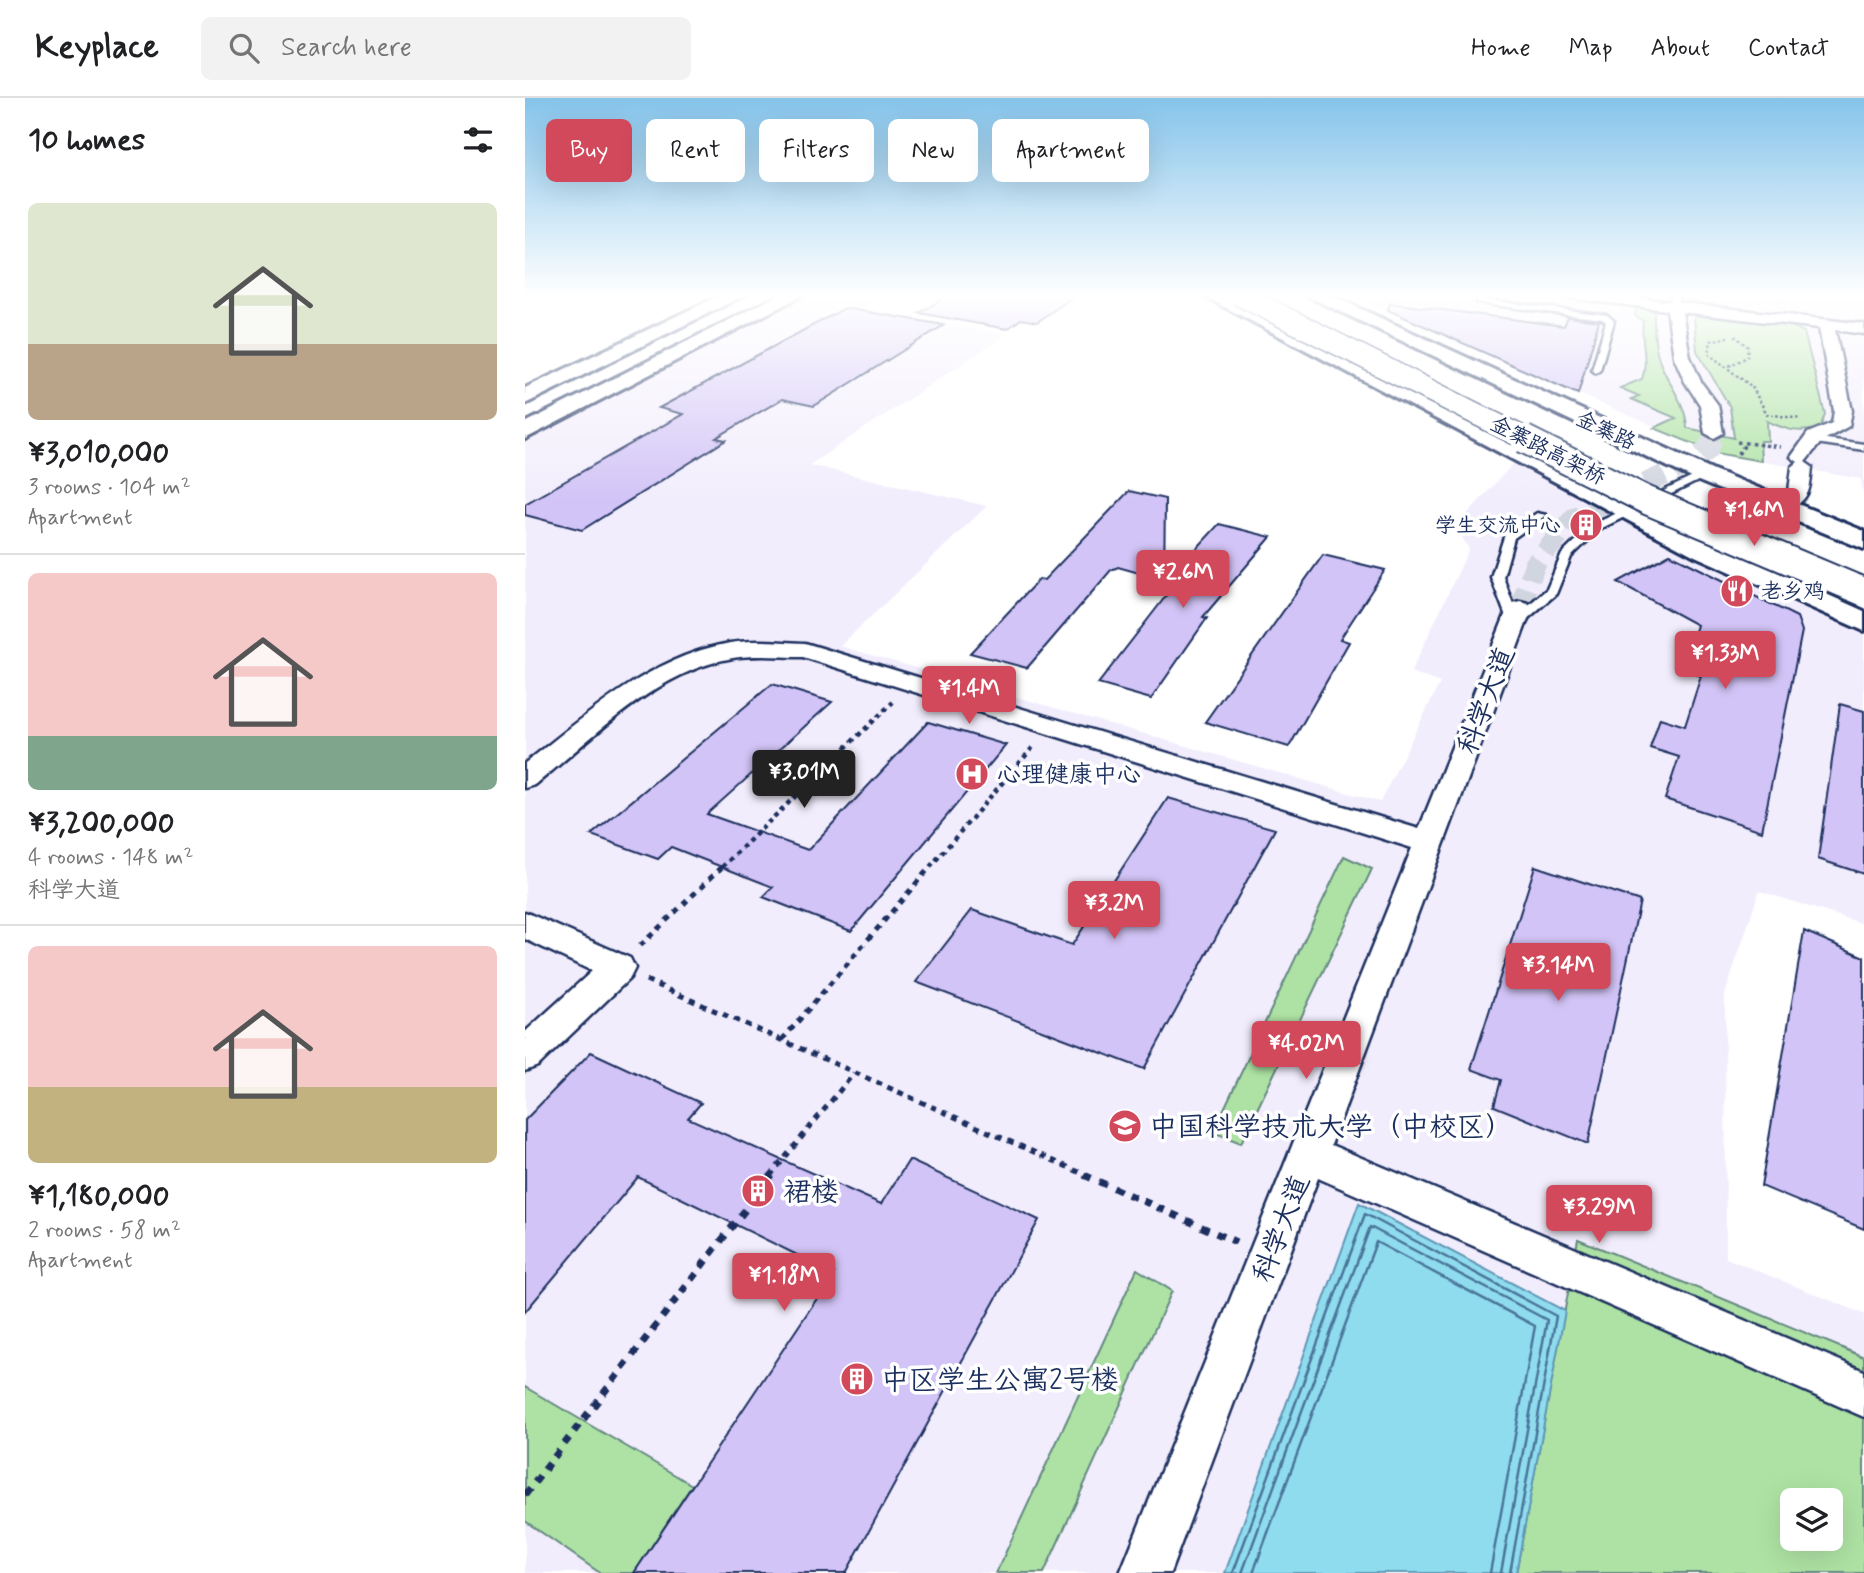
<!DOCTYPE html>
<html lang="en">
<head>
<meta charset="utf-8">
<style>
  body { margin:0; font-family:Mynerve,"LXGW WenKai TC",sans-serif; background:#f2f2f2; color:#202124; height:100vh; display:flex; flex-direction:column; font-size:26px; white-space:nowrap }
  * { box-sizing:border-box; margin:0 }
  p { font-size:23px; color:#757577 }
  .icon { flex:none; width:38px; height:38px; fill:none; stroke:currentColor; stroke-width:2; stroke-linecap:round; stroke-linejoin:round }
  .map { position:relative; flex:1; overflow:hidden }
  .side { display:flex; flex-direction:column; background:#fff; width:525px }
  .side>* { flex:none }
  .top-card { position:absolute; left:21px; top:21px; width:665px; height:63px; display:flex; gap:14px }
  .controls { position:absolute; left:1255px; top:1390px; display:grid; gap:14px }
  .controls a { display:grid; place-items:center; width:63px; height:63px; border-radius:10px; background:#fff; box-shadow:0 7px 28px #0002; font-size:35px }
  .price { position:absolute; translate:-50% -60px; padding:0 16px; border-radius:7px; background:#d1495b; color:#fff; font-size:23px; line-height:46px; filter:drop-shadow(0 2px 4px #0008) }
  .price::after { content:''; position:absolute; left:50%; top:42px; width:21px; height:16px; margin-left:-10px; background:inherit; clip-path:polygon(0 0,100% 0,50% 100%) }
  .price.current { background:#222; color:#fff }
  ul { padding:0; list-style:none }
  li { display:grid; align-content:center; gap:14px; height:371px; padding:0 28px }
  li+li { border-top:2px solid #e0e0e0 }
  li span { display:grid; place-items:center; height:217px; border-radius:10px; color:#555 }
  li>.icon { margin-inline-start:auto }
  span .icon { width:126px; height:126px; fill:#fffc; stroke-width:1 }
  li b { font-size:30px }
  h2 { display:flex; justify-content:space-between; align-items:center; height:84px; padding:0 28px; font-size:30px }
  .pill { padding:0 24px; border-radius:10px; background:#fff; box-shadow:0 7px 28px #0002; font-size:24px; line-height:63px }
  .pill.current { background:#d1495b; color:#fff }
  header { display:flex; align-items:center; gap:42px; box-sizing:border-box; height:98px; padding:0 35px; background:#fff; border-bottom:2px solid #e0e0e0 }
  header strong { font-size:33px }
  nav { display:flex; gap:38px; margin-inline-start:auto; font-size:24px }
  .search { width:490px; height:63px; background:#f2f2f2; display:flex; align-items:center; gap:18px; box-sizing:border-box; padding:0 24px; border-radius:10px; color:#757577; font-size:26px }
  main { display:flex; flex:1; min-height:0 }
  .map>svg:first-child { display:block }
  .built { fill:#f2edfc; fill-rule:evenodd }
  .green { fill:#aee2a4; stroke:#648881; stroke-width:2; fill-rule:evenodd }
  .water { fill:#90dcef; stroke:#6197b5; stroke-width:2 }
  .lines { fill:none; stroke-linecap:round; stroke-linejoin:round }
  .shore { stroke:#4a7498; stroke-width:2.5 }
  .building { fill:#d2c4f6; stroke:#1b2f5e; stroke-width:2 }
  .minor-tunnel-far1 { stroke:#d1d5df; stroke-width:17; stroke-dasharray:17 8; stroke-linecap:butt }
  .minor-tunnel { stroke:#d1d5df; stroke-width:21; stroke-dasharray:21 10; stroke-linecap:butt }
  .service-casing { stroke:#1b2f5e; stroke-width:5 }
  .minor-casing { stroke:#1b2f5e; stroke-width:5 }
  .primary-casing { stroke:#1b2f5e; stroke-width:6 }
  .trunk-casing { stroke:#1b2f5e; stroke-width:6 }
  .path-far4 { stroke:#1b2f5e; stroke-width:2.5; stroke-dasharray:2.5 2.5; stroke-linecap:butt }
  .path-far3 { stroke:#1b2f5e; stroke-width:3.5; stroke-dasharray:3.5 3.5; stroke-linecap:butt }
  .path-far2 { stroke:#1b2f5e; stroke-width:4.5; stroke-dasharray:4.5 4.5; stroke-linecap:butt }
  .path-far1 { stroke:#1b2f5e; stroke-width:5; stroke-dasharray:6 6; stroke-linecap:butt }
  .path { stroke:#1b2f5e; stroke-width:7; stroke-dasharray:8 8; stroke-linecap:butt }
  .service { fill:#fff; fill-rule:evenodd }
  .minor { fill:#fff; fill-rule:evenodd }
  .primary { fill:#fff; fill-rule:evenodd }
  .trunk { fill:#fff; fill-rule:evenodd }
  .trunk-bridge-far1-casing { stroke:#1b2f5e; stroke-width:24; stroke-linecap:butt }
  .trunk-bridge-casing { stroke:#1b2f5e; stroke-width:31; stroke-linecap:butt }
  .trunk-bridge-far1 { stroke:#fff; stroke-width:21 }
  .trunk-bridge { stroke:#fff; stroke-width:27 }
  .labels { text-anchor:middle; stroke-width:7; stroke-linejoin:round; paint-order:stroke }
  .far-street-label { font-size:21px; fill:#1b2f5e; stroke:#fff }
  .far-poi-label { font-size:21px; fill:#1b2f5e; stroke:#fff; text-anchor:end }
  .poi-label { font-size:24px; fill:#1b2f5e; stroke:#fff; text-anchor:start }
  .near-street-label { font-size:28px; fill:#1b2f5e; stroke:#fff }
  .near-poi-label { font-size:28px; fill:#1b2f5e; stroke:#fff; text-anchor:start }
</style>
</head>
<body>
<header>
<strong>Keyplace</strong>
<div class="search"><svg class="icon" aria-label="search" viewBox="0 0 24 24"><circle cx="10" cy="10" r="6"/><path d="M15 15l6 6"/></svg>Search here</div>
<nav><a>Home</a><a>Map</a><a>About</a><a>Contact</a></nav>
</header>
<main>
<section class="side">
<h2>10 homes<svg class="icon" aria-label="filters" viewBox="0 0 24 24"><path d="M4 7h16M4 17h16"/><circle cx="9" cy="7" r="2"/><circle cx="15" cy="17" r="2"/></svg></h2>
<ul>
<li><span style="background:linear-gradient(#dfe7d0 65%,#b9a48a 0)"><svg class="icon" aria-label="home" viewBox="0 0 24 24"><path d="M3 11l9-7 9 7M6 9v11h12V9"/></svg></span><div><b>¥3,010,000</b><p>3 rooms · 104 m²</p><p>Apartment</p></div></li>
<li><span style="background:linear-gradient(#f6c9c9 75%,#7fa58c 0)"><svg class="icon" aria-label="home" viewBox="0 0 24 24"><path d="M3 11l9-7 9 7M6 9v11h12V9"/></svg></span><div><b>¥3,200,000</b><p>4 rooms · 148 m²</p><p>科学大道</p></div></li>
<li><span style="background:linear-gradient(#f6c9c9 65%,#c2b280 0)"><svg class="icon" aria-label="home" viewBox="0 0 24 24"><path d="M3 11l9-7 9 7M6 9v11h12V9"/></svg></span><div><b>¥1,180,000</b><p>2 rooms · 58 m²</p><p>Apartment</p></div></li>
</ul>
</section>
<div class="map">
<svg width="1339" height="1475" viewBox="0 0 1339 1475">
  <rect width="100%" height="100%" fill="#fff"/>
  <filter id="ink" filterUnits="userSpaceOnUse"><feTurbulence type="fractalNoise" baseFrequency=".0143" numOctaves="2"/><feDisplacementMap in="SourceGraphic" scale="14" xChannelSelector="R" yChannelSelector="G"/><feConvolveMatrix kernelMatrix="1 2 1 2 8 2 1 2 1" color-interpolation-filters="sRGB"/></filter>
  <g filter="url(#ink)">
    <g class="built">
      <path d="M 271,196 L 362,196 L 335,211 L 482,236 L 284,367 L 462,408 L 315,548 L 855,704 L 915,585 L 886,574 L 944,451 L 931,428 L 997,356 L 1339,524 L 1339,826 L 1234,793 L 1200,897 L 1201,1160 L 1339,1216 L 1339,1475 L 0,1475 L 0,334 ZM 1267,1402 L 1306,1402 L 1306,1440 L 1267,1440 Z"/>
      <path d="M 822,196 L 1339,196 L 1339,401 L 1336,381 L 1191,355 Z"/>
    </g>
    <g class="green">
      <path d="M 1112,208 L 1129,213 C 1129,232 1129,252 1137,269 C 1146,290 1161,306 1162,330 L 1209,340 L 1205,309 L 1172,253 L 1169,219 L 1181,216 L 1258,224 L 1279,234 L 1300,316 L 1295,330 C 1274,336 1261,332 1242,323 L 1243,343 L 1235,343 L 1236,363 L 1191,355 L 1129,330 L 1151,320 L 1106,301 L 1114,298 L 1095,290 L 1117,281 C 1124,262 1115,244 1118,223 L 1110,218 Z"/>
      <path d="M 819,758 L 847,771 L 716,1045 L 688,1034 Z"/>
      <path d="M 1053,1141 L 1339,1259 L 1339,1475 L 991,1475 ZM 1267,1402 L 1306,1402 L 1306,1440 L 1267,1440 Z"/>
      <path d="M 612,1171 L 647,1193 L 519,1475 L 471,1475 Z"/>
      <path d="M 0,1289 L 167,1387 L 109,1475 L 75,1475 L 0,1423 Z"/>
    </g>
    <path class="water" d="M 834,1105 L 1040,1213 L 991,1475 L 700,1475 Z"/>
    <g class="lines">
      <g class="shore">
        <path d="M 708,1475 L 840,1116 L 1031,1218 L 985,1475"/>
        <path d="M 717,1475 L 845,1129 L 1022,1222 L 976,1475"/>
        <path d="M 728,1475 L 851,1144 L 1010,1228 L 965,1475"/>
      </g>
    </g>
    <g class="building">
      <path d="M 426,196 L 552,196 L 512,224 L 496,221 L 482,231 L 394,215 Z"/>
      <path d="M 865,205 L 1039,228 L 1043,219 L 1074,223 L 1053,296 L 863,212 Z"/>
      <path d="M 320,210 L 419,227 L 289,308 L 257,301 L 191,340 L 201,342 L 57,432 L 0,417 L 0,406 L 158,316 L 134,310 Z"/>
      <path d="M 604,393 L 640,401 L 639,482 L 593,469 L 586,472 L 502,570 L 445,555 L 514,481 L 519,482 Z"/>
      <path d="M 694,426 L 746,439 L 678,519 L 682,520 L 626,601 L 573,586 L 651,485 L 642,483 Z"/>
      <path d="M 1145,456 L 1272,519 L 1277,533 L 1237,733 L 1140,701 L 1154,659 L 1125,650 L 1135,620 L 1160,628 L 1176,578 L 1158,572 L 1172,527 L 1093,484 Z"/>
      <path d="M 798,457 L 860,472 L 815,541 L 824,544 L 764,649 L 680,624 Z"/>
      <path d="M 247,586 L 307,604 L 182,716 L 283,752 L 403,624 L 481,647 L 326,833 L 238,799 L 248,789 L 146,749 L 133,761 L 66,737 Z"/>
      <path d="M 1315,606 L 1339,613 L 1339,776 L 1293,761 Z"/>
      <path d="M 643,700 L 750,731 L 619,971 L 391,884 L 447,812 L 547,847 Z"/>
      <path d="M 1010,768 L 1115,803 L 1063,1046 L 969,1008 L 976,982 L 946,971 Z"/>
      <path d="M 1279,833 L 1339,859 L 1339,1131 L 1236,1088 Z"/>
      <path d="M 66,954 L 176,1005 L 163,1020 L 356,1106 L 384,1062 L 514,1122 L 321,1475 L 109,1475 L 309,1175 L 113,1079 L 0,1214 L 0,1022 Z"/>
    </g>
    <g class="lines">
      <path class="minor-tunnel-far1" d="M 1186,342 L 1189,335"/>
      <path class="minor-tunnel" d="M 995,510 L 1010,466 L 1049,420 L 1166,364 L 1183,352 L 1187,341"/>
      <defs>
        <g id="service">
          <path d="M 953,196 L 961,196 L 959,201 L 968,203 L 1082,217 L 1089,223 L 1075,272 L 1071,275 L 1067,272 L 1081,224 L 1077,221 L 968,207 L 952,204 Z"/>
          <path d="M 1146,196 L 1154,196 L 1152,211 L 1145,209 Z"/>
          <path d="M 1287,339 L 1339,346 L 1339,352 L 1284,344 L 1284,340 Z"/>
          <path d="M 1176,375 L 1185,377 L 1075,431 L 1046,459 L 1031,496 L 993,529 L 985,529 L 966,479 L 980,436 L 1012,415 L 1021,417 L 989,440 L 978,479 L 992,517 L 1022,491 L 1037,456 L 1067,427 Z"/>
        </g>
        <g id="minor">
          <path d="M 1036,196 L 1081,196 L 1339,226 L 1339,236 L 1310,232 L 1327,313 L 1324,328 L 1297,343 L 1280,364 L 1287,369 C 1286,377 1286,389 1282,396 C 1272,415 1199,458 1178,453 L 1175,448 L 1178,443 L 1252,407 L 1264,393 L 1267,369 L 1273,364 L 1266,359 L 1283,335 L 1307,325 L 1309,313 L 1294,230 L 1157,214 L 1165,259 L 1176,284 L 1193,307 L 1198,335 L 1189,340 L 1180,335 L 1175,307 L 1160,284 L 1149,259 L 1142,212 L 1043,200 Z"/>
          <path d="M 995,503 L 1003,505 L 1007,510 L 806,1047 L 1339,1273 L 1339,1319 L 793,1080 L 645,1475 L 595,1475 L 887,750 L 278,559 C 255,559 231,556 208,560 C 131,573 68,640 10,687 L 0,690 L 0,665 C 63,617 124,559 205,545 C 230,541 255,544 280,545 L 894,731 L 983,510 L 987,505 Z"/>
          <path d="M 0,814 L 105,860 L 110,870 L 105,880 L 13,968 L 0,973 L 0,934 L 67,873 L 0,841 Z"/>
        </g>
        <g id="primary">
          <path d="M 198,196 L 222,196 L 0,306 L 0,290 Z"/>
          <path d="M 256,196 L 280,196 L 0,341 L 0,325 Z"/>
        </g>
        <g id="trunk">
          <path d="M 675,196 L 699,196 L 1190,446 L 1339,513 L 1339,533 L 1170,458 Z"/>
          <path d="M 778,196 L 803,196 L 1189,372 L 1339,433 L 1339,451 L 1171,382 Z"/>
        </g>
      </defs>
      <use href="#service" class="service-casing"/>
      <use href="#minor" class="minor-casing"/>
      <use href="#primary" class="primary-casing"/>
      <use href="#trunk" class="trunk-casing"/>
      <g class="path-far4">
        <path d="M 1203,239 L 1186,243 L 1184,256 L 1227,289 L 1242,316 L 1276,321"/>
        <path d="M 1204,268 L 1222,259 L 1223,249 L 1210,238"/>
      </g>
      <g class="path-far3">
        <path d="M 1212,344 L 1256,349"/>
        <path d="M 1213,356 L 1222,344"/>
      </g>
      <g class="path-far2">
        <path d="M 197,769 L 368,604"/>
        <path d="M 405,769 L 509,648"/>
      </g>
      <g class="path-far1">
        <path d="M 115,848 L 198,768"/>
        <path d="M 121,882 L 563,1078"/>
        <path d="M 257,942 L 406,768"/>
        <path d="M 245,1078 L 329,975"/>
      </g>
      <g class="path">
        <path d="M 559,1077 L 711,1144"/>
        <path d="M 0,1397 L 247,1077"/>
      </g>
      <use href="#service" class="service"/>
      <use href="#minor" class="minor"/>
      <use href="#primary" class="primary"/>
      <use href="#trunk" class="trunk"/>
      <defs>
        <path id="trunk-bridge-far1" d="M 713,196 L 1003,342"/>
        <path id="trunk-bridge" d="M 999,341 L 1121,402 L 1339,494"/>
      </defs>
      <use href="#trunk-bridge-far1" class="trunk-bridge-far1-casing"/>
      <use href="#trunk-bridge" class="trunk-bridge-casing"/>
      <use href="#trunk-bridge-far1" class="trunk-bridge-far1"/>
      <use href="#trunk-bridge" class="trunk-bridge"/>
    </g>
  </g>
  <linearGradient id="sky" x2="0" y2="1"><stop stop-color="#85c4eb"/><stop offset="0.49" stop-color="#fff"/><stop offset="1" stop-color="#fff" stop-opacity="0"/></linearGradient>
  <rect width="1339" height="403" fill="url(#sky)"/>
  <defs>
    <symbol id="building-disc" viewBox="-11 -11 22 22"><circle r="9.5" fill="#d1495b" stroke="#fff"/><path d="M-4-6H4V6H1V3H-1V6H-4ZM-2.5-4.3h1.7v1.8h-1.7ZM.8-4.3h1.7v1.8H.8ZM-2.5-1h1.7V.8h-1.7ZM.8-1h1.7V.8H.8Z" fill="#fff"/></symbol>
    <symbol id="restaurant-disc" viewBox="-11 -11 22 22"><circle r="9.5" fill="#d1495b" stroke="#fff"/><path d="M-5-6h1v4h1v-4h1v4h1v-4h1v5L-1.5 .5V6h-2V.5L-5-1ZM5-6V6H3V1.5H1.5Q1.5-4 5-6Z" fill="#fff"/></symbol>
    <symbol id="hospital-disc" viewBox="-11 -11 22 22"><circle r="9.5" fill="#d1495b" stroke="#fff"/><path d="M-5-5h3v3.5h4V-5h3V5h-3V1.5h-4V5h-3Z" fill="#fff"/></symbol>
    <symbol id="university-disc" viewBox="-11 -11 22 22"><circle r="9.5" fill="#d1495b" stroke="#fff"/><path d="M0-5L7-2L0 1L-7-2ZM-4 1L0 2.5L4 1V4Q0 6-4 4Z" fill="#fff"/></symbol>
  </defs>
  <g fill-rule="evenodd">
    <use href="#building-disc" x="1042" y="408" width="38" height="38"/>
    <use href="#restaurant-disc" x="1193" y="474" width="38" height="38"/>
    <use href="#hospital-disc" x="428" y="657" width="38" height="38"/>
    <use href="#university-disc" x="581" y="1009" width="38" height="38"/>
    <use href="#building-disc" x="214" y="1074" width="38" height="38"/>
    <use href="#building-disc" x="313" y="1262" width="38" height="38"/>
  </g>
  <g class="labels">
    <g class="far-street-label">
      <text transform="translate(1081 332) rotate(25)" y="7">金寨路</text>
      <text transform="translate(1023 352) rotate(27)" y="7">金寨路高架桥</text>
    </g>
    <g class="far-poi-label">
      <text x="1036" y="434">学生交流中心</text>
      <text x="1236" y="500" text-anchor="start">老乡鸡</text>
    </g>
    <g class="poi-label">
      <text x="472" y="684">心理健康中心</text>
    </g>
    <g class="near-street-label">
      <text transform="translate(960 602) rotate(-69)" y="10">科学大道</text>
      <text transform="translate(755 1130) rotate(-69)" y="10">科学大道</text>
    </g>
    <g class="near-poi-label">
      <text x="624" y="1038">中国科学技术大学（中校区）</text>
      <text x="258" y="1103">裙楼</text>
      <text x="356" y="1291">中区学生公寓2号楼</text>
    </g>
  </g>
</svg>
<div class="controls">
<a><svg class="icon" aria-label="layers" viewBox="0 0 24 24"><path d="M12 4l9 5-9 5-9-5zM3 14l9 5 9-5"/></svg></a>
</div>
<b class="price" style="left:1229px;top:450px">¥1.6M</b>
<b class="price" style="left:658px;top:512px">¥2.6M</b>
<b class="price" style="left:1200px;top:593px">¥1.33M</b>
<b class="price" style="left:444px;top:628px">¥1.4M</b>
<b class="price current" style="left:279px;top:712px">¥3.01M</b>
<b class="price" style="left:589px;top:843px">¥3.2M</b>
<b class="price" style="left:1033px;top:905px">¥3.14M</b>
<b class="price" style="left:781px;top:983px">¥4.02M</b>
<b class="price" style="left:1074px;top:1147px">¥3.29M</b>
<b class="price" style="left:259px;top:1215px">¥1.18M</b>
<div class="top-card">
<a class="pill current">Buy</a>
<a class="pill">Rent</a>
<a class="pill">Filters</a>
<a class="pill">New</a>
<a class="pill">Apartment</a>
</div>
</div>
</main>
</body>
</html>
